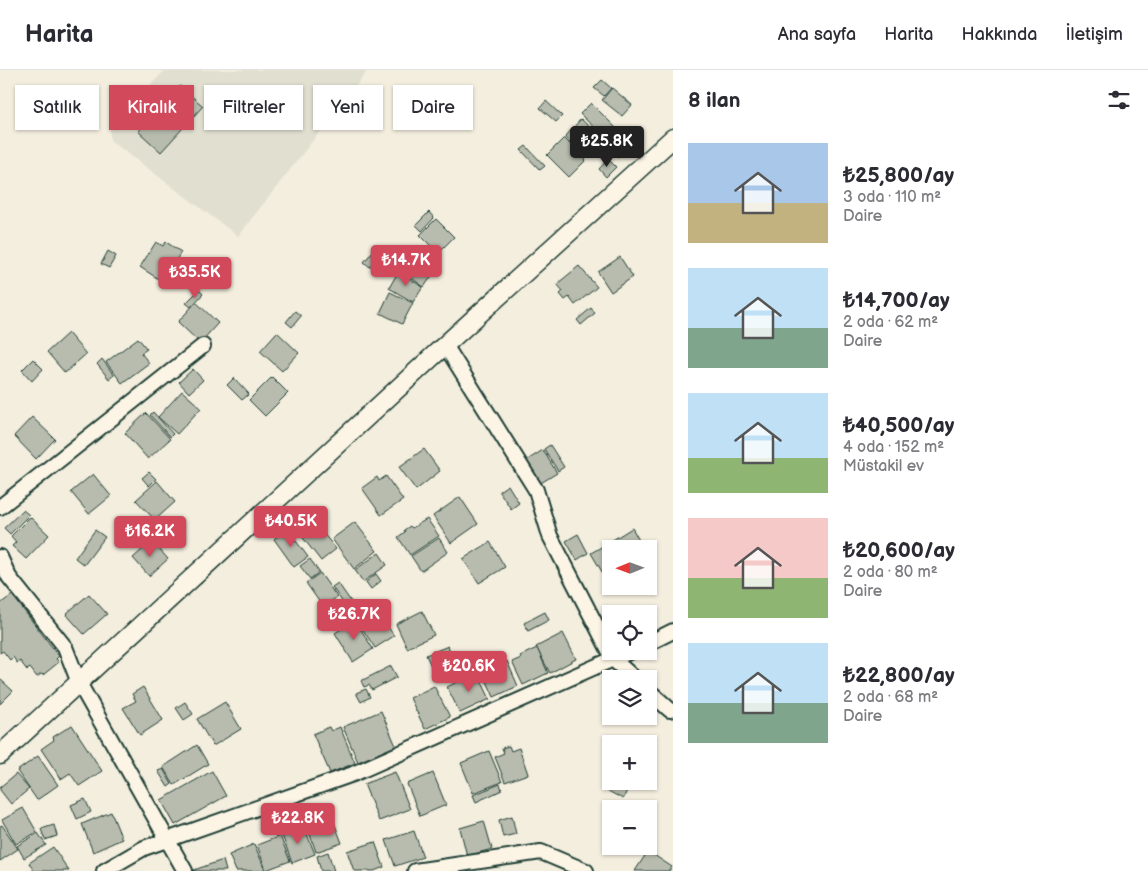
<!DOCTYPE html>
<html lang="tr">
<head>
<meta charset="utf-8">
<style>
  body { margin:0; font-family:"Balsamiq Sans",sans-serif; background:#f2f2f3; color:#2b2b33; height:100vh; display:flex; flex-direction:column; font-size:19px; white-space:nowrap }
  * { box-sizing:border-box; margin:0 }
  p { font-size:16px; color:#7c7c81 }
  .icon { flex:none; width:28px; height:28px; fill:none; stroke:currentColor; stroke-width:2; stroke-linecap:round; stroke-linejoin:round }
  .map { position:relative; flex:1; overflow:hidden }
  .details { display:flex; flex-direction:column; background:#fff; width:475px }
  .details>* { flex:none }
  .hud { position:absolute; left:15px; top:15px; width:475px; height:45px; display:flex; gap:10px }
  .needle { width:32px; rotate:269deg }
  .controls { position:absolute; left:602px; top:470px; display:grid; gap:10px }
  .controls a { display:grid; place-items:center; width:55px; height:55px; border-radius:0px; background:#fff; box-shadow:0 1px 4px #0004; font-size:25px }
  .price { position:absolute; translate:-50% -42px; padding:0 11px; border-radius:5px; background:#d1495b; color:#fff; font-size:16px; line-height:32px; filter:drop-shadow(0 1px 2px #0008) }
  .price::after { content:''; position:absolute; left:50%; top:30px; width:15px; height:11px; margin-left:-8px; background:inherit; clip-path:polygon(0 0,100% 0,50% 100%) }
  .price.current { background:#222; color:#fff }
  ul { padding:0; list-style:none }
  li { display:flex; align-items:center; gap:15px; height:125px; padding:0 15px }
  li span { display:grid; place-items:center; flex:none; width:140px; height:100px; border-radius:0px; color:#555 }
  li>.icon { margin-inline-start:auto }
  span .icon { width:60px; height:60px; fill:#fffc; stroke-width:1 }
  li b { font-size:21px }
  h2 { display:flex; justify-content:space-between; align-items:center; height:60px; padding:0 15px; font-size:21px }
  .chip { padding:0 18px; border-radius:0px; background:#fff; box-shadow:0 1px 4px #0004; font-size:18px; line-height:45px }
  .chip.current { background:#d1495b; color:#fff }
  header { display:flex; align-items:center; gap:30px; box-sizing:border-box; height:70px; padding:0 25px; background:#fff; border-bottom:1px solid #e1e1e2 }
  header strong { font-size:24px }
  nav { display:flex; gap:28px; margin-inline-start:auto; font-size:18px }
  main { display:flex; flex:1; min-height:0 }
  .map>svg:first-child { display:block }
  .built { fill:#e1dfd0 }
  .building { fill:#b8bcae; stroke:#1f3d34 }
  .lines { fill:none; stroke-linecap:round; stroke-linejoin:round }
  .minor-casing { stroke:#1f3d34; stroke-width:18 }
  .tertiary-casing { stroke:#1f3d34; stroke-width:21 }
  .minor { stroke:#fcf5e5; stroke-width:14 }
  .tertiary { stroke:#fcf5e5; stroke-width:18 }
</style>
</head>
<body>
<header>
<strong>Harita</strong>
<nav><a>Ana sayfa</a><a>Harita</a><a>Hakkında</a><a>İletişim</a></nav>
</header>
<main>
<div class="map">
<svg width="673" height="801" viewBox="0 0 673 801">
  <rect width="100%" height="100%" fill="#f3eede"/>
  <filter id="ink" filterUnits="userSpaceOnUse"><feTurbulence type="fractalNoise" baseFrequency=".02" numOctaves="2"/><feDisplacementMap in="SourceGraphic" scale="10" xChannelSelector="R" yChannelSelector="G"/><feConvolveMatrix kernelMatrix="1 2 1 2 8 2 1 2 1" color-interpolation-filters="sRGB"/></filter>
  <g filter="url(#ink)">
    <path class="built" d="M 165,0 L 368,0 L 238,166 L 110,70 L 110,58 Z"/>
    <g class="building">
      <path d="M 602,10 L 611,18 L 604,26 L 594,18 Z"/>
      <path d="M 180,16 L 203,36 L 161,82 L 138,61 Z"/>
      <path d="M 612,18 L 632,35 L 622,46 L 602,30 Z"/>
      <path d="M 546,31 L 562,46 L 556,52 L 540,38 Z"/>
      <path d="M 591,33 L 620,62 L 614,68 L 608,62 L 604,67 L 580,44 Z"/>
      <path d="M 581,49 L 602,69 L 586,86 L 565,67 Z"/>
      <path d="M 564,68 L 586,90 L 569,107 L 547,85 Z"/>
      <path d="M 614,69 L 625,81 L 618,87 L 607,76 Z"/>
      <path d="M 526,76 L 545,96 L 540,100 L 521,80 Z"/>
      <path d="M 608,89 L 616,97 L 606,107 L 599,99 Z"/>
      <path d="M 429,142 L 434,148 L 422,161 L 416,155 Z"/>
      <path d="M 436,149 L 454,167 L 438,183 L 420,165 Z"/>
      <path d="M 156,172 L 163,176 L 166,172 L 181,182 L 163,212 L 140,197 Z"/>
      <path d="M 377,176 L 383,181 L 370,197 L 364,192 Z"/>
      <path d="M 108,181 L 116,186 L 109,198 L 101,194 Z"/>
      <path d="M 416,181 L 438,197 L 424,217 L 402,201 Z"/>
      <path d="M 620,187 L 633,207 L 611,222 L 598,202 Z"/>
      <path d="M 579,196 L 597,217 L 575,235 L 569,227 L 565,230 L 560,224 L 563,221 L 557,214 Z"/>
      <path d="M 398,202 L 423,217 L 413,232 L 389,218 Z"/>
      <path d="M 199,220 L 203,224 L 191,237 L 186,233 Z"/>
      <path d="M 390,222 L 413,233 L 402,254 L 380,243 Z"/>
      <path d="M 196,232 L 218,253 L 200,273 L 178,252 Z"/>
      <path d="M 591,238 L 595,243 L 581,255 L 577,250 Z"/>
      <path d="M 295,241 L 301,246 L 292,257 L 286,252 Z"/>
      <path d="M 277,262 L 299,283 L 282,301 L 260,281 Z"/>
      <path d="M 68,263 L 86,284 L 65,303 L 47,282 Z"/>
      <path d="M 138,268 L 147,279 L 141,283 L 149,293 L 122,313 L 106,292 Z"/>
      <path d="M 33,289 L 43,299 L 32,311 L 22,300 Z"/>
      <path d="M 102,289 L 114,305 L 109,309 L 97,294 Z"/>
      <path d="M 193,299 L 203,310 L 189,323 L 179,312 Z"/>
      <path d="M 272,307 L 288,323 L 265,346 L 249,330 Z"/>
      <path d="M 234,308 L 249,324 L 242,330 L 227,315 Z"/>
      <path d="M 182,321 L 201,338 L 177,364 L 158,347 Z"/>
      <path d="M 153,342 L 173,364 L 170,367 L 150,345 Z"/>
      <path d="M 146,343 L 170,369 L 148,389 L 125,363 Z"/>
      <path d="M 32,347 L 55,369 L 36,389 L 14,366 Z"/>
      <path d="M 550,375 L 564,397 L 558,401 L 544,379 Z"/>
      <path d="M 424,379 L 440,401 L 416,420 L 399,397 Z"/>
      <path d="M 543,380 L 557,403 L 536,416 L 521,394 Z"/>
      <path d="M 149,402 L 156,409 L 149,416 L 142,408 Z"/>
      <path d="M 93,404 L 111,426 L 89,444 L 71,422 Z"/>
      <path d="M 386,406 L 403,430 L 381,445 L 362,418 L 377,407 L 379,411 Z"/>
      <path d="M 157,411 L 175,432 L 155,450 L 136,430 Z"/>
      <path d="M 508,415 L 519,433 L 511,439 L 499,421 Z"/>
      <path d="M 460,427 L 478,454 L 451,473 L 433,446 Z"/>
      <path d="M 23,440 L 29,445 L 10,464 L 4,458 Z"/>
      <path d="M 30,447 L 49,465 L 26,489 L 12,476 L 16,472 L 11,466 Z"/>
      <path d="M 427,449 L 439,466 L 410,485 L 398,467 L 405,462 L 404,460 L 410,456 L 412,458 Z"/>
      <path d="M 314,452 L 336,479 L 321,491 L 300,464 Z"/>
      <path d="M 355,452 L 377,481 L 354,499 L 332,469 Z"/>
      <path d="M 632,458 L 644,479 L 616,479 L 611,471 Z"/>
      <path d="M 287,459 L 308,487 L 294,497 L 274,469 Z"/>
      <path d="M 95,460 L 105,467 L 84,495 L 75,488 Z"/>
      <path d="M 578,464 L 588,483 L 577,490 L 566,471 Z"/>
      <path d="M 439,468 L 448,482 L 421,501 L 411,486 Z"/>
      <path d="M 152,471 L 168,489 L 149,506 L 133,488 Z"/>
      <path d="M 490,472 L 505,497 L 479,513 L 463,489 Z"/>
      <path d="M 610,472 L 614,479 L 611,479 L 611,510 L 608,512 L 591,483 Z"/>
      <path d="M 379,483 L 387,495 L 363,512 L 355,500 Z"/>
      <path d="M 310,489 L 319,502 L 310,509 L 300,496 Z"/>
      <path d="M 320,503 L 337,527 L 323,537 L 306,513 Z"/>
      <path d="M 376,504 L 381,511 L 371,519 L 366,512 Z"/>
      <path d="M 338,513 L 354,536 L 348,540 L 332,517 Z"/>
      <path d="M 89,524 L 107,544 L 84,564 L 66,544 Z"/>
      <path d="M 12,525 L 59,586 L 56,589 L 59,592 L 43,605 L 41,604 L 37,607 L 30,598 L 27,600 L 20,591 L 17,593 L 13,587 L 10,590 L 3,581 L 0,583 L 0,534 Z"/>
      <path d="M 422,541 L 434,565 L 407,578 L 396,554 Z"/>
      <path d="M 545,542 L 549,550 L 528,561 L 524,553 Z"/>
      <path d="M 379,543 L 394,566 L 375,578 L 360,555 Z"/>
      <path d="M 611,546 L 611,578 L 599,552 Z"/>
      <path d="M 355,550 L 373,579 L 353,592 L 335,563 Z"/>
      <path d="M 563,563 L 576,589 L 550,603 L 536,577 Z"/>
      <path d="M 448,576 L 453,588 L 432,598 L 426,585 Z"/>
      <path d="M 537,578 L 548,603 L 523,615 L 512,592 L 521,588 L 520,586 Z"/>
      <path d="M 496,591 L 498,595 L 507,591 L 518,616 L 494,627 L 481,598 Z"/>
      <path d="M 391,596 L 397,607 L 372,620 L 369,615 L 364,617 L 361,611 Z"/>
      <path d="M 477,602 L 490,629 L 460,643 L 447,617 Z"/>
      <path d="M 0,609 L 13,621 L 0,634 Z"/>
      <path d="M 434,616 L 450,647 L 425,659 L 410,628 Z"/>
      <path d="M 143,617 L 163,650 L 140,665 L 123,638 L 136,631 L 132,624 Z"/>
      <path d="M 366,619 L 370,627 L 361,632 L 356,623 Z"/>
      <path d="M 185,632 L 193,644 L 184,650 L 176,638 Z"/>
      <path d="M 225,632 L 241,659 L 213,676 L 197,649 Z"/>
      <path d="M 381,641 L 396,676 L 358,692 L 343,657 Z"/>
      <path d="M 72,655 L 102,701 L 79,716 L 70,703 L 61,709 L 41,679 L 54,670 L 53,667 Z"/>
      <path d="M 329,657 L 331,661 L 340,657 L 355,693 L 330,703 L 313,664 Z"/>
      <path d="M 197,675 L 208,694 L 174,715 L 163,697 Z"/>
      <path d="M 509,676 L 511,681 L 519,678 L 528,704 L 505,712 L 495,687 L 504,683 L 502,678 Z"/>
      <path d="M 489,681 L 502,712 L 473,723 L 461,693 Z"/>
      <path d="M 38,686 L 58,715 L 37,730 L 17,701 Z"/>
      <path d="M 163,699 L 172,714 L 168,717 L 158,701 Z"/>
      <path d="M 212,701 L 226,726 L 175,755 L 161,730 Z"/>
      <path d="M 395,702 L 410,739 L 379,751 L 364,714 Z"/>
      <path d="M 433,703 L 446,735 L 420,746 L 407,714 Z"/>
      <path d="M 16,704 L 29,719 L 11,734 L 0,720 L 0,717 Z"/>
      <path d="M 613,711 L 631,712 L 623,729 L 608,721 Z"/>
      <path d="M 500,714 L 502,720 L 476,732 L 473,725 Z"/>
      <path d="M 85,729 L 91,742 L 77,749 L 71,735 Z"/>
      <path d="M 23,738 L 37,762 L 16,774 L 2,750 Z"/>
      <path d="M 111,742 L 122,769 L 93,782 L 82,754 Z"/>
      <path d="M 512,746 L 516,764 L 503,767 L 499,750 Z"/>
      <path d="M 332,747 L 342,773 L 316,782 L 307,756 Z"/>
      <path d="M 484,751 L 492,779 L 467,786 L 460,758 Z"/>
      <path d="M 2,755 L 18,779 L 0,791 L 0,756 Z"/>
      <path d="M 54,755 L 57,766 L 45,770 L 41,759 Z"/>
      <path d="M 304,757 L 315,784 L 292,793 L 282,765 Z"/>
      <path d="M 414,761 L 423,787 L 395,796 L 386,770 Z"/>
      <path d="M 38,763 L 46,775 L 24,788 L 17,776 Z"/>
      <path d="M 280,766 L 290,791 L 266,800 L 257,775 Z"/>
      <path d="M 375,772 L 384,797 L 374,801 L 354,801 L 347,781 Z"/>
      <path d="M 254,774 L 265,799 L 260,801 L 236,801 L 229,785 Z"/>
      <path d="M 53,777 L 69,801 L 34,801 L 29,793 Z"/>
      <path d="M 648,781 L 672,797 L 669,801 L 635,801 Z"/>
      <path d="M 328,782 L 334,801 L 321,801 L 317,786 Z"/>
      <path d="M 223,790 L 226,801 L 195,801 L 194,800 Z"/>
    </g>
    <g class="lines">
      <defs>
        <g id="minor">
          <path d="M 445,275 L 536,420 L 550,466 L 614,590 L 635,609"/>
          <path d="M 0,437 L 203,276"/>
          <path d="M 0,487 L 9,507 L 65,577 L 79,613 L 185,801"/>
          <path d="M 649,573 L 673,561"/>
          <path d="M 649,621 L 670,640"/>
          <path d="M 104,801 L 144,778 L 353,704 L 631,581"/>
          <path d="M 415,801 L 541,782 L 586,801"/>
        </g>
        <path id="tertiary" d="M 0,685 L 445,275 L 673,68"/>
      </defs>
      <use href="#minor" class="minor-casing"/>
      <use href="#tertiary" class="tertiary-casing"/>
      <use href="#minor" class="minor"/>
      <use href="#tertiary" class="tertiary"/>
    </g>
  </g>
</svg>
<div class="controls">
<a><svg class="needle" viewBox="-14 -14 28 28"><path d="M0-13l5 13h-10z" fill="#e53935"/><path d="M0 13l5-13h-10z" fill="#7c7c81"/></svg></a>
<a><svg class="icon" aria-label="locate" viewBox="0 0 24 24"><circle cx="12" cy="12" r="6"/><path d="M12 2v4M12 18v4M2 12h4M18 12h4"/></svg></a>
<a><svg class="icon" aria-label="layers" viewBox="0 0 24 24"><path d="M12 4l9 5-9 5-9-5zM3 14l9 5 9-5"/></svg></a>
<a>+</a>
<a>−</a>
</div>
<b class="price current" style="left:607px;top:98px">₺25.8K</b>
<b class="price" style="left:406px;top:217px">₺14.7K</b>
<b class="price" style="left:195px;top:229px">₺35.5K</b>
<b class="price" style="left:291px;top:478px">₺40.5K</b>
<b class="price" style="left:150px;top:488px">₺16.2K</b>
<b class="price" style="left:354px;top:571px">₺26.7K</b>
<b class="price" style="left:469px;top:623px">₺20.6K</b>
<b class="price" style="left:298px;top:775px">₺22.8K</b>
<div class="hud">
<a class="chip">Satılık</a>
<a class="chip current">Kiralık</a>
<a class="chip">Filtreler</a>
<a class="chip">Yeni</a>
<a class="chip">Daire</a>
</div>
</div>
<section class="details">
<h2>8 ilan<svg class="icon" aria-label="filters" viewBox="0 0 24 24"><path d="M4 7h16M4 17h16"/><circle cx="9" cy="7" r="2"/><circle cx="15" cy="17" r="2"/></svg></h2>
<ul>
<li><span style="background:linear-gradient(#a9c7e8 60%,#c2b280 0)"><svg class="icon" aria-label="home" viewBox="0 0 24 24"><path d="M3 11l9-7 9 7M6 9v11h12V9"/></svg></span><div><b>₺25,800/ay</b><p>3 oda · 110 m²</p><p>Daire</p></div></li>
<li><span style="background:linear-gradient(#bfe0f5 60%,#7fa58c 0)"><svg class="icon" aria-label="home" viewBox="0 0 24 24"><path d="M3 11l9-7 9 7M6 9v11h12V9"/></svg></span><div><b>₺14,700/ay</b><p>2 oda · 62 m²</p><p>Daire</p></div></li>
<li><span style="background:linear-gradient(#bfe0f5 65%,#8fb573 0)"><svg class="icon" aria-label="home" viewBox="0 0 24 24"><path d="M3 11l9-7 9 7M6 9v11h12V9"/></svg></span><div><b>₺40,500/ay</b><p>4 oda · 152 m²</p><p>Müstakil ev</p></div></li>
<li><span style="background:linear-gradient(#f6c9c9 60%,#8fb573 0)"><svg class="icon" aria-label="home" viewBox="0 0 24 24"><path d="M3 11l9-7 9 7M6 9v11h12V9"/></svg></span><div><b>₺20,600/ay</b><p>2 oda · 80 m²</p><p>Daire</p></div></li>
<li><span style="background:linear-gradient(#bfe0f5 60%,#7fa58c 0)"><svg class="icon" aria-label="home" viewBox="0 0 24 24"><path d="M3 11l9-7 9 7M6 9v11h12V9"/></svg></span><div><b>₺22,800/ay</b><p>2 oda · 68 m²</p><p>Daire</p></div></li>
</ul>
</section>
</main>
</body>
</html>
